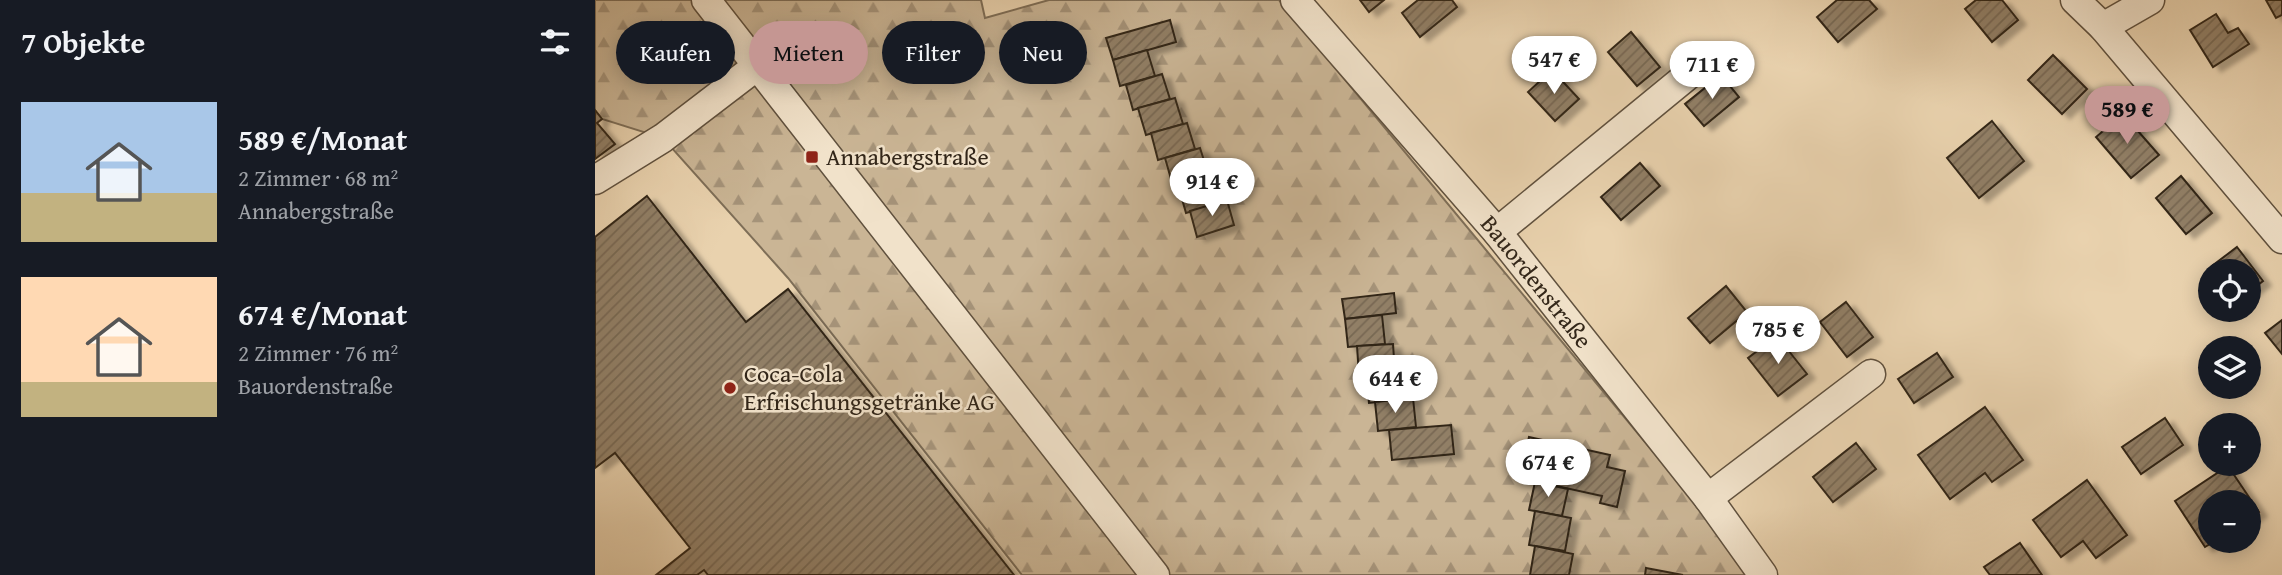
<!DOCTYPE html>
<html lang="de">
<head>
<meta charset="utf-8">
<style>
  body { margin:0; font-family:"Gentium Book Plus",serif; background:#242831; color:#f1f3f6; height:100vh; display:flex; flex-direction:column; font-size:26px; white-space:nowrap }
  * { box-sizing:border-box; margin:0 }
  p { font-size:23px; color:#9ea1a6 }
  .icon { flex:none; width:38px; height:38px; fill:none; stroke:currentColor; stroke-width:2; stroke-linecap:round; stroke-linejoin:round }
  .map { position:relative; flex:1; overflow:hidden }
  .sheet { display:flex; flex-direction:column; background:#171b24; width:595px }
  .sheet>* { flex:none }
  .banner { position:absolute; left:21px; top:21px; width:665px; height:63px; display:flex; gap:14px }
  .tools { position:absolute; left:1603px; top:259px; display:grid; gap:14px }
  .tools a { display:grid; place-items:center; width:63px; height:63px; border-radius:50%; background:#171b24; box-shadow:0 4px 18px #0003; font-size:35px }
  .price { position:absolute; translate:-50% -60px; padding:0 16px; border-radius:24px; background:#fff; color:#222; font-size:23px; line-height:46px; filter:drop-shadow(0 2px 4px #0008) }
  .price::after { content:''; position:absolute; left:50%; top:42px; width:21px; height:16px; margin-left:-10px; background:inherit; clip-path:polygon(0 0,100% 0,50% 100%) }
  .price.active { background:#c59692; color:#111 }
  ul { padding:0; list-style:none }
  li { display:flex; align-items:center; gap:21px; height:175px; padding:0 21px }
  li span { display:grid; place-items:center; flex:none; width:196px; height:140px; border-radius:0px; color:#555 }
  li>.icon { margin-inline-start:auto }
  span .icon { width:84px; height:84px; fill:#fffc; stroke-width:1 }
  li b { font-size:30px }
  h2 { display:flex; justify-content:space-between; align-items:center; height:84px; padding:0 21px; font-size:30px }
  .tag { padding:0 24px; border-radius:32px; background:#171b24; box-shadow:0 4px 18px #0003; font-size:24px; line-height:63px }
  .tag.active { background:#c59692; color:#111 }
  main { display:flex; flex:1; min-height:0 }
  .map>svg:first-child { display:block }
  .forest { fill:url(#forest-firs); stroke:#7e6e57; stroke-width:2 }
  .building { fill:url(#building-hatch); stroke:#322619; stroke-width:2; filter:url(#shadow) }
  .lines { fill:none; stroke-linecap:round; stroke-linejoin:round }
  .minor-casing { stroke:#60513e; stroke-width:31 }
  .minor { stroke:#f1e2ca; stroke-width:28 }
  .poi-dot { fill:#8f2418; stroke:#f1e2ca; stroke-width:2.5 }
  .labels { text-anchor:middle; stroke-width:5; stroke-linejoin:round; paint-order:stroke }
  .poi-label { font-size:24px; fill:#322619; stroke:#f1e2ca; text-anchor:start }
  .street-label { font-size:24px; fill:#322619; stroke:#f1e2ca }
</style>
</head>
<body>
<main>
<section class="sheet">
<h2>7 Objekte<svg class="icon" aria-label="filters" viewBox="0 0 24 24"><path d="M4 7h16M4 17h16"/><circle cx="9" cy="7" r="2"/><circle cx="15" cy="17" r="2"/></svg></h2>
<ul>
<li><span style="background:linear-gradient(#a9c7e8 65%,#c2b280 0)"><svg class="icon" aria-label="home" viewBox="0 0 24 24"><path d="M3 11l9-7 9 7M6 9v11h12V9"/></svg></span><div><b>589 €/Monat</b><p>2 Zimmer · 68 m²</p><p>Annabergstraße</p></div></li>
<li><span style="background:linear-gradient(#ffd9b3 75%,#c2b280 0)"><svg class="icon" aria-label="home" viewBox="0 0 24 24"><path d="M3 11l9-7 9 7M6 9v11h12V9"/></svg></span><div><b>674 €/Monat</b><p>2 Zimmer · 76 m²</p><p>Bauordenstraße</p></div></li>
</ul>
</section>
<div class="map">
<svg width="1687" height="575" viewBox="0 0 1687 575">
  <defs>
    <pattern id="forest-firs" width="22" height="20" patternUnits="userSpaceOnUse" patternTransform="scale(1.75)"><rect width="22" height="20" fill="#cab595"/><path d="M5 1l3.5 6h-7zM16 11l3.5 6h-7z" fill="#a59379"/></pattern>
    <pattern id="building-hatch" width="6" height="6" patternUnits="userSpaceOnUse" patternTransform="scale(1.75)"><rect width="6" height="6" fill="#917f66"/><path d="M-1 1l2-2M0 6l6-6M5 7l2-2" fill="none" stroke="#776853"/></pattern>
    <filter id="shadow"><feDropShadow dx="8" dy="4.5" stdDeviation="2" flood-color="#0004"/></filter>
  </defs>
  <rect width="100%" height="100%" fill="#e9d2ae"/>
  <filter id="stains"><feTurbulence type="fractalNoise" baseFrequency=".00286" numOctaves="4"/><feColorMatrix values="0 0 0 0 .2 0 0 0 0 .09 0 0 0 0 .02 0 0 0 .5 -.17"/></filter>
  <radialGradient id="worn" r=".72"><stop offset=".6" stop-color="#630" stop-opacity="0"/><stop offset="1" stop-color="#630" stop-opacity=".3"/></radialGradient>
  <path class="forest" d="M 0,0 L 386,0 L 390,18 L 454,0 L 684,0 L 1103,506 L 1154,575 L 427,575 L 193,278 L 68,138 L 7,119 L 0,110 Z"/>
  <g class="building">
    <path d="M 765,0 L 789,0 L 774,12 Z"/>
    <path d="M 823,0 L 857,0 L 862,7 L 825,37 L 807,13 Z"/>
    <path d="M 1242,0 L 1274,0 L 1282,9 L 1243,42 L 1222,17 Z"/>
    <path d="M 1381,0 L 1407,0 L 1423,20 L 1397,42 L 1370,9 Z"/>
    <path d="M 1671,0 L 1687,0 L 1687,15 L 1681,18 Z"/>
    <path d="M 1621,14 L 1633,33 L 1643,28 L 1654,44 L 1618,67 L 1595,30 Z"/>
    <path d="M 575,20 L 581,42 L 518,60 L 511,38 Z"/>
    <path d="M 1036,32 L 1065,67 L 1042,86 L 1013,52 Z"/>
    <path d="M 552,50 L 560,76 L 525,86 L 518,60 Z"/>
    <path d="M 1458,55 L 1492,89 L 1467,114 L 1433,80 Z"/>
    <path d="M 957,70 L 984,99 L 960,121 L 933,92 Z"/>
    <path d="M 567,74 L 575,99 L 538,110 L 531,85 Z"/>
    <path d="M 1126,75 L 1144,97 L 1109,126 L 1090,104 Z"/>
    <path d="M 580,98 L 588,124 L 551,135 L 543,108 Z"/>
    <path d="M 0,110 L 7,119 L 2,123 L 20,144 L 0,159 Z"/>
    <path d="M 1528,114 L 1564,155 L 1536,178 L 1501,137 Z"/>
    <path d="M 1397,121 L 1429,161 L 1384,198 L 1352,158 Z"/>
    <path d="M 592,123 L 600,149 L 563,160 L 556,133 Z"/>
    <path d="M 605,148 L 614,176 L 578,186 L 570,158 Z"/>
    <path d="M 1045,163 L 1065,186 L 1026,220 L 1006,197 Z"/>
    <path d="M 619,174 L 628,202 L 591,213 L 583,185 Z"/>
    <path d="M 1586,176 L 1617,213 L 1591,234 L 1561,198 Z"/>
    <path d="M 52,196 L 151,322 L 193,289 L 419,575 L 113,575 L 109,570 L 102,575 L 61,575 L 95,548 L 20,453 L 0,468 L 0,237 Z"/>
    <path d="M 632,200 L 639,225 L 602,237 L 595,211 Z"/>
    <path d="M 1642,247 L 1668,281 L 1654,292 L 1654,271 L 1621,271 L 1617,266 Z"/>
    <path d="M 1131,286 L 1152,312 L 1115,343 L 1093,318 Z"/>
    <path d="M 799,293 L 801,313 L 750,319 L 747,299 Z"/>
    <path d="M 1251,302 L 1278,337 L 1252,357 L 1225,322 Z"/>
    <path d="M 787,315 L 790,344 L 753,347 L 750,319 Z"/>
    <path d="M 1687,320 L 1687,354 L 1670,333 Z"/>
    <path d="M 1182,336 L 1212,374 L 1183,396 L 1153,358 Z"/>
    <path d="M 798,344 L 800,373 L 764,376 L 762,346 Z"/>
    <path d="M 1342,353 L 1358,377 L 1319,403 L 1303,379 Z"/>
    <path d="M 808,372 L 811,399 L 774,403 L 771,375 Z"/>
    <path d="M 818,398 L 821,427 L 783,431 L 780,402 Z"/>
    <path d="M 1390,407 L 1428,460 L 1397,482 L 1390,473 L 1355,499 L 1323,455 Z"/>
    <path d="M 1570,418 L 1588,445 L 1546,474 L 1527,447 Z"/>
    <path d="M 856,425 L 859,454 L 797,460 L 794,430 Z"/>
    <path d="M 934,437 L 1015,455 L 1012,467 L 1030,471 L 1022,507 L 1005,503 L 1007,496 L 925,478 Z"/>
    <path d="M 1261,443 L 1281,469 L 1238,502 L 1218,477 Z"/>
    <path d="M 1633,466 L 1664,512 L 1654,519 L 1654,502 L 1615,502 L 1615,541 L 1620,541 L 1610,547 L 1580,501 Z"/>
    <path d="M 1492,480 L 1532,535 L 1501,558 L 1488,541 L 1466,557 L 1438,520 Z"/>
    <path d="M 940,482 L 973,489 L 967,516 L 934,510 Z"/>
    <path d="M 940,511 L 976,518 L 970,551 L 934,545 Z"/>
    <path d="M 1425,543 L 1447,575 L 1395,575 L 1389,567 Z"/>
    <path d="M 940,546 L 978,554 L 974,575 L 935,575 Z"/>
    <path d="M 1051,568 L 1088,575 L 1050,575 Z"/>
  </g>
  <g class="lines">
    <defs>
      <g id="minor">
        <path d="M 111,0 L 560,575"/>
        <path id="s1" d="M 700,0 L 902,232 L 1113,498 L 1168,575"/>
        <path d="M 1480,0 L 1508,27 L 1687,239"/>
        <path d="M 1508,27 L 1555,0"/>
        <path d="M 0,180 L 68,138 L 162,66"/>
        <path d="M 902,232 L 1103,67"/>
        <path d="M 1113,498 L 1276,374"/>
      </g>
    </defs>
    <use href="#minor" class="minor-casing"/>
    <use href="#minor" class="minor"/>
  </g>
  <g class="poi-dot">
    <rect x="210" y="150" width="14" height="14" rx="3.5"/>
    <circle cx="135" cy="388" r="7"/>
  </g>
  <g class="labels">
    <g class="poi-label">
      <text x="231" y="165">Annabergstraße</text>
      <text x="149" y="382">Coca-Cola<tspan x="149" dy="28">Erfrischungsgetränke AG</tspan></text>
    </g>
    <g class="street-label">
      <text dy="8" stroke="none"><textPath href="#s1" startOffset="371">Bauordenstraße</textPath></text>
    </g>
  </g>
  <rect width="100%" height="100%" filter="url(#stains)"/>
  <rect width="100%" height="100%" fill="url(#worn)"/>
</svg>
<div class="tools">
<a><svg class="icon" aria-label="locate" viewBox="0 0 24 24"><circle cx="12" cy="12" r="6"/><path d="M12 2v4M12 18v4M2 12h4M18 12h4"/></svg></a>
<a><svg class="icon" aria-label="layers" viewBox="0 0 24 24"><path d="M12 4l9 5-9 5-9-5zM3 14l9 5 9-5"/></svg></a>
<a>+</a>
<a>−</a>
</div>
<b class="price" style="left:959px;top:96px">547 €</b>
<b class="price" style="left:1117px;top:101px">711 €</b>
<b class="price active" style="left:1532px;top:146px">589 €</b>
<b class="price" style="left:617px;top:218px">914 €</b>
<b class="price" style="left:1183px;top:366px">785 €</b>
<b class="price" style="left:800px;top:415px">644 €</b>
<b class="price" style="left:953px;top:499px">674 €</b>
<div class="banner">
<a class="tag">Kaufen</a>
<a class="tag active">Mieten</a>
<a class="tag">Filter</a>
<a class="tag">Neu</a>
</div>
</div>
</main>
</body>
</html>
